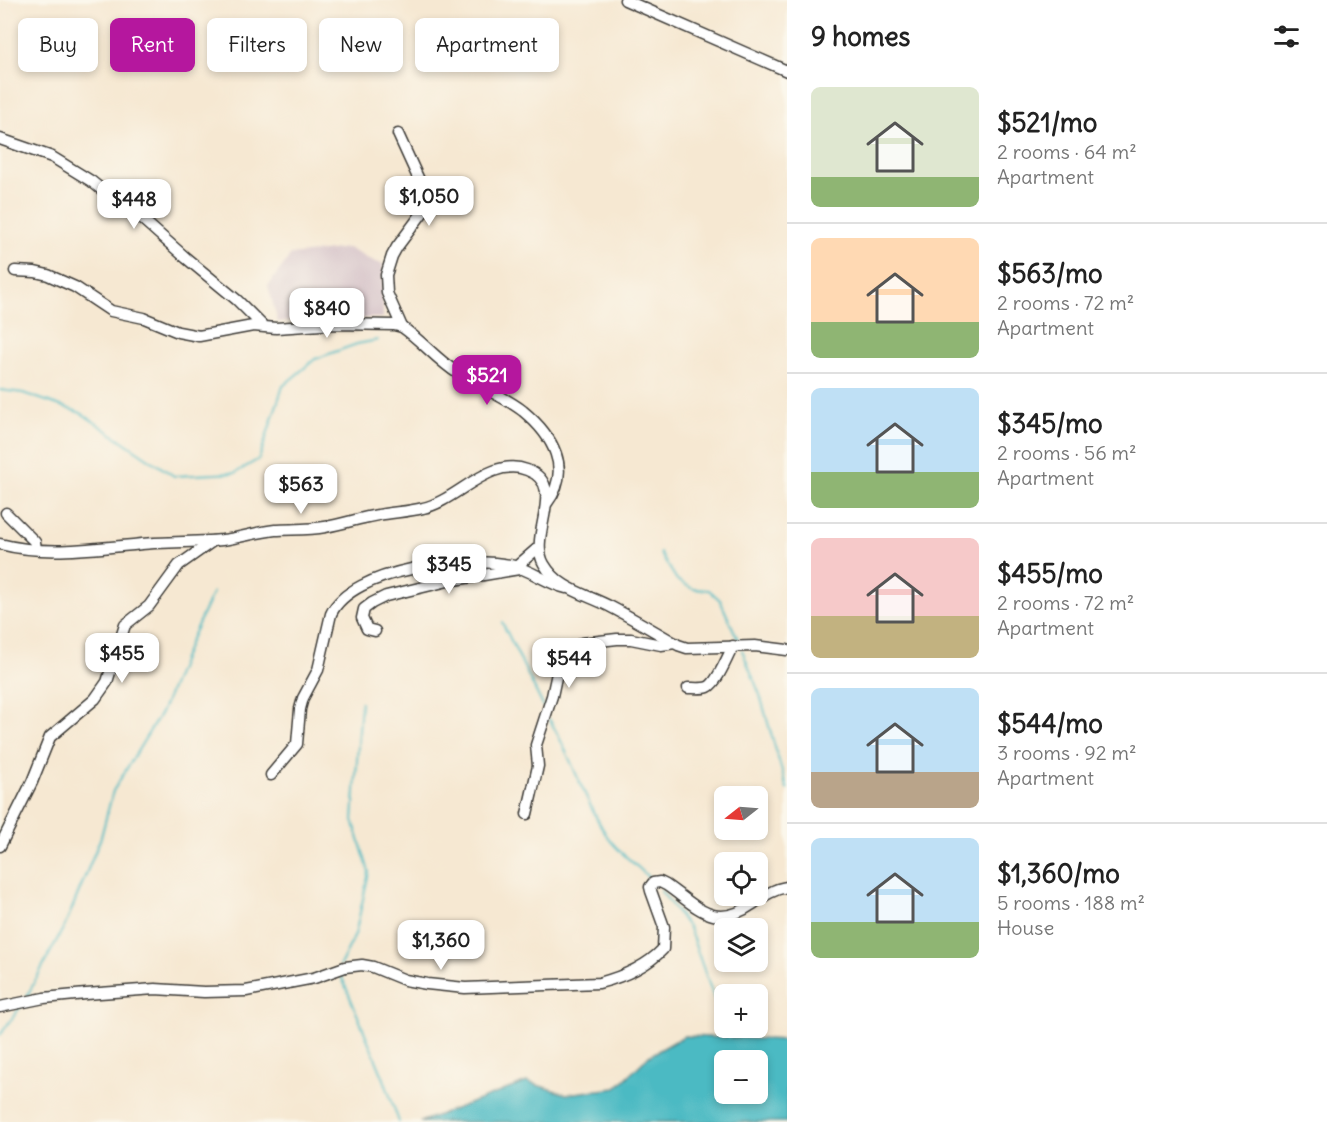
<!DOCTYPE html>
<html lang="en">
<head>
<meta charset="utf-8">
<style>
  body { margin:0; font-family:Delius,sans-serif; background:#f2f2f2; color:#222; height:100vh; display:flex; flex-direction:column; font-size:22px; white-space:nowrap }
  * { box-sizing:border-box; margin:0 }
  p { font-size:20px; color:#767676 }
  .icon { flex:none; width:33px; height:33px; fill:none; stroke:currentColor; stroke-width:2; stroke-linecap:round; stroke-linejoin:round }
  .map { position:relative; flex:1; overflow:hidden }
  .panel { display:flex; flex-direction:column; background:#fff; width:540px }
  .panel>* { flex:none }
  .guide { position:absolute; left:18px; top:18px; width:570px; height:54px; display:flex; gap:12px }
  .needle { width:39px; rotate:253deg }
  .buttons { position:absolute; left:714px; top:786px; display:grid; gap:12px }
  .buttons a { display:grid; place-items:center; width:54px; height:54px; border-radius:9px; background:#fff; box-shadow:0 3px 9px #0003; font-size:30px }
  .price { position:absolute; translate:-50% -51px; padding:0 14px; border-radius:12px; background:#fff; color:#222; font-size:20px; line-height:39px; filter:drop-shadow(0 2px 3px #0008) }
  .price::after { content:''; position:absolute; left:50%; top:36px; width:18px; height:14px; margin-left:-9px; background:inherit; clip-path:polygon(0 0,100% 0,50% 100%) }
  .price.current { background:#b5179e; color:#fff }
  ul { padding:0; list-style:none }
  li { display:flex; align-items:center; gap:18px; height:150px; padding:0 24px }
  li+li { border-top:2px solid #e0e0e0 }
  li span { display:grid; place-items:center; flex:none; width:168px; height:120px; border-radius:9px; color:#555 }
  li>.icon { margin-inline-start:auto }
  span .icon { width:72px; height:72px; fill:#fffc; stroke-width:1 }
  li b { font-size:26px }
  h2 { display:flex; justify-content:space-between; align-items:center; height:72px; padding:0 24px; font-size:26px }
  .pill { padding:0 21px; border-radius:9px; background:#fff; box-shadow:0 3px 9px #0003; font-size:21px; line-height:54px }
  .pill.current { background:#b5179e; color:#fff }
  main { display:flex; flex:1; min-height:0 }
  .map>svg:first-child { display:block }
  .industrial { fill:#d2bec5 }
  .water { fill:#4bbac3; stroke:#346b70; stroke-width:1.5; fill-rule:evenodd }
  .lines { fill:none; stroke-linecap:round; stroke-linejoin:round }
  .stream { stroke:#4bbac3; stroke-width:2 }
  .minor-casing { stroke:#3d3b37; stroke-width:13 }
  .minor { stroke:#fff; stroke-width:10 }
</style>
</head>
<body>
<main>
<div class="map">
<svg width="787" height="1122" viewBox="0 0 787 1122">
  <rect width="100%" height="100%" fill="#fbf7ec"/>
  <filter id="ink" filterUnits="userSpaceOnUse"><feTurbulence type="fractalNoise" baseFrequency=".0167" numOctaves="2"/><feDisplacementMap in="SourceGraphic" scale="12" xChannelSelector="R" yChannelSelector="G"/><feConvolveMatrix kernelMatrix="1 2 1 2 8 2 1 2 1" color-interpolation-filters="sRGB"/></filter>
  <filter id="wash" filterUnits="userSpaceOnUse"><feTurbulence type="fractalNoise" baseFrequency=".008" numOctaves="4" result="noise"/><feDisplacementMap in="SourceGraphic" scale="24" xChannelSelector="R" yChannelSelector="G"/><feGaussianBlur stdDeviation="1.35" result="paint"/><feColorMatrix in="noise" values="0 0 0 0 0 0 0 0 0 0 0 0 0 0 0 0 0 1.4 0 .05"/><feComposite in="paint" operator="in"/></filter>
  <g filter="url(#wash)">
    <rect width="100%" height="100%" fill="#f6e8d2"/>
    <path class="industrial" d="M 348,248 L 372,261 L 383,264 L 383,318 L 324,319 L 278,322 L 268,286 L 291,255 Z"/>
    <path class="water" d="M 684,1036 L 787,1040 L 787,1122 L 420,1122 L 527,1082 L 566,1094 L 616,1088 L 649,1056 ZM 724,1060 L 758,1060 L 758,1094 L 724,1094 Z"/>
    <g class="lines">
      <g class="stream">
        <path d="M 0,390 L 23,393 L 81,413 L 174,476 L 235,473 L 259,459 L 283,386 L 315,359 L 357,344 L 378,340"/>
        <path d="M 660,553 L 677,580 L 693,589 L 709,590 L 720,600 L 739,642"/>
        <path d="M 502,622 L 544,708"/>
        <path d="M 742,650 L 760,695 L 787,789"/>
        <path d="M 549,719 C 572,756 583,799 607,836 C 618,853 637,864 650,879"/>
        <path d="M 661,891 L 689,928 L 724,1026"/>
        <path d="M 340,965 L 355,935 L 369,872 L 353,820 L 361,702"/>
        <path d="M 340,973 L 384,1079 L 399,1122"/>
        <path d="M 27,996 L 67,921 L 101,837 L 113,791 L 162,711 L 191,639 L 213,592"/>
        <path d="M 725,1028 L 729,1039"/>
        <path d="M 0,1035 L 21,1006"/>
      </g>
    </g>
  </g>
  <g filter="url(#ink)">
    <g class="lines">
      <defs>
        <g id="minor">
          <path d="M 625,0 L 787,71"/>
          <path d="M 398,134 L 425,193 L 423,212 L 397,247 L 392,256 L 386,275 L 387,293 L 402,327"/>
          <path d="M 0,139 L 52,157 L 91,181 L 117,202 L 132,210 L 186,258 L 237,300 L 262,325"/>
          <path d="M 15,271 L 35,272 L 48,275 L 75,287 L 111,311 L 144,318 L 178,332 L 199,336 L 253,326 L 276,328 L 336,324 L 394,325 L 402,327 C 422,341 438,361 459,374 C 479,387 504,396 523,411 C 552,435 573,469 547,503"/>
          <path d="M 6,513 L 35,542 L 36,549"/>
          <path d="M 0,544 C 49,557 104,547 154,543 C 176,542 199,542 222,540 C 240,538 257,532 275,530 C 292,529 309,530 325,527 C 343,524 360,518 378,515 C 393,512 408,512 423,508 C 457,501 489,456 527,470 C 569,485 527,535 544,564 C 559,590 587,594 611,607 C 634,619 656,632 678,645 L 687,648 L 755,646 L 787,650"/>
          <path d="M 516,567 L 539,547"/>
          <path d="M 375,631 L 367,629 L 362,618 L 364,609 L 372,603 L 386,596 L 448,581 L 519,569"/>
          <path d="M 688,688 C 694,688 702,689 708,687 C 717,683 728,656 733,646"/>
          <path d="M 271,775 L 297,744 L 300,709 L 303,698 L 318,670 L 331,614 C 352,568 466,556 510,565 C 530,569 546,583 566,588"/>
          <path d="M 527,814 L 538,766 L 536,745 L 552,696 L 560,659 L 564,654 L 582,643 L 617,639 L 631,639 L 661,645 L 675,643"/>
          <path d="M 0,846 L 32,782 L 50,737 L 95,699 L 107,682 L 125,625 L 149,606 L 179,565 L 213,541"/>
          <path d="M 0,1007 L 44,998 L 86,994 L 155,989 L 204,992 L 246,991 L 314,978 L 345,967 L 362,965 L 373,967 L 405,980 L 427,984 L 465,988 L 599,983 C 622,977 646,967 663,949 L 664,927 L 651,891 L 650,887 L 653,883 L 660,882 L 666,885 C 698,907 714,931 753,904 C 764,896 773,889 787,887"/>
        </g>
      </defs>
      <use href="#minor" class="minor-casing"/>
      <use href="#minor" class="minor"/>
    </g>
  </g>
</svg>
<div class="buttons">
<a><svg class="needle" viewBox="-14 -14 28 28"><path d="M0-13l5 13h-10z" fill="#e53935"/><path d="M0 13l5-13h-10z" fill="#767676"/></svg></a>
<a><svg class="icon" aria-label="locate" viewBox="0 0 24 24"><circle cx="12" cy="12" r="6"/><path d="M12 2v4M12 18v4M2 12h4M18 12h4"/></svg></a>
<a><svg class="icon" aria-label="layers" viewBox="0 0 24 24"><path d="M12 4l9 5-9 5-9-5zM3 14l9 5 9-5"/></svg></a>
<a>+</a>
<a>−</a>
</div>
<b class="price" style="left:429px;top:227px">$1,050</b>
<b class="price" style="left:134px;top:230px">$448</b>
<b class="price" style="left:327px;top:339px">$840</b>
<b class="price current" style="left:487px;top:406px">$521</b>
<b class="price" style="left:301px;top:515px">$563</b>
<b class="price" style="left:449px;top:595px">$345</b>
<b class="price" style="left:122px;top:684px">$455</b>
<b class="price" style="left:569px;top:689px">$544</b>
<b class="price" style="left:441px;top:971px">$1,360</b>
<div class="guide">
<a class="pill">Buy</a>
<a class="pill current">Rent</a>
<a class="pill">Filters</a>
<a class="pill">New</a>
<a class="pill">Apartment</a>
</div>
</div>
<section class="panel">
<h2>9 homes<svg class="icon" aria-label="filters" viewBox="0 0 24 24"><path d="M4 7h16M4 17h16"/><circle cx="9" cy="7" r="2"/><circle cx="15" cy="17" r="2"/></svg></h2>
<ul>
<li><span style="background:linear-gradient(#dfe7d0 75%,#8fb573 0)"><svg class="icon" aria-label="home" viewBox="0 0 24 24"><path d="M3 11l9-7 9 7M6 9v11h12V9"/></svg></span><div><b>$521/mo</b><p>2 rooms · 64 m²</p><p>Apartment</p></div></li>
<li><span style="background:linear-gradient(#ffd9b3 70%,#8fb573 0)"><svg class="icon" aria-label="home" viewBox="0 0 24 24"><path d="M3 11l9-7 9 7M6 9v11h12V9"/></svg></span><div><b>$563/mo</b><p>2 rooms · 72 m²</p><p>Apartment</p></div></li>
<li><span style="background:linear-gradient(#bfe0f5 70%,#8fb573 0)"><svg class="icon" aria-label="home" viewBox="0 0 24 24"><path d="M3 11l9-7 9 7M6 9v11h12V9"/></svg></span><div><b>$345/mo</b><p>2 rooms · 56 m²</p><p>Apartment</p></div></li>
<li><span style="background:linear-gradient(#f6c9c9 65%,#c2b280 0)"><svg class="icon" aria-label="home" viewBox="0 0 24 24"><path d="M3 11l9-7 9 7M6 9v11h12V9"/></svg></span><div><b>$455/mo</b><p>2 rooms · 72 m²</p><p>Apartment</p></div></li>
<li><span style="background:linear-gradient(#bfe0f5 70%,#b9a48a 0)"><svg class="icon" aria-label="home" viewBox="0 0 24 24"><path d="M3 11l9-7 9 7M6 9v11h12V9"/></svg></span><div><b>$544/mo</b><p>3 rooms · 92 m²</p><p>Apartment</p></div></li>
<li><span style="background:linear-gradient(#bfe0f5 70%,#8fb573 0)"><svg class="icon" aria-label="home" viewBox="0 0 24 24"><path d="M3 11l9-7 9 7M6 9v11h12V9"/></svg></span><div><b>$1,360/mo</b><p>5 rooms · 188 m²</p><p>House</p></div></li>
</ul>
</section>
</main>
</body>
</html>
